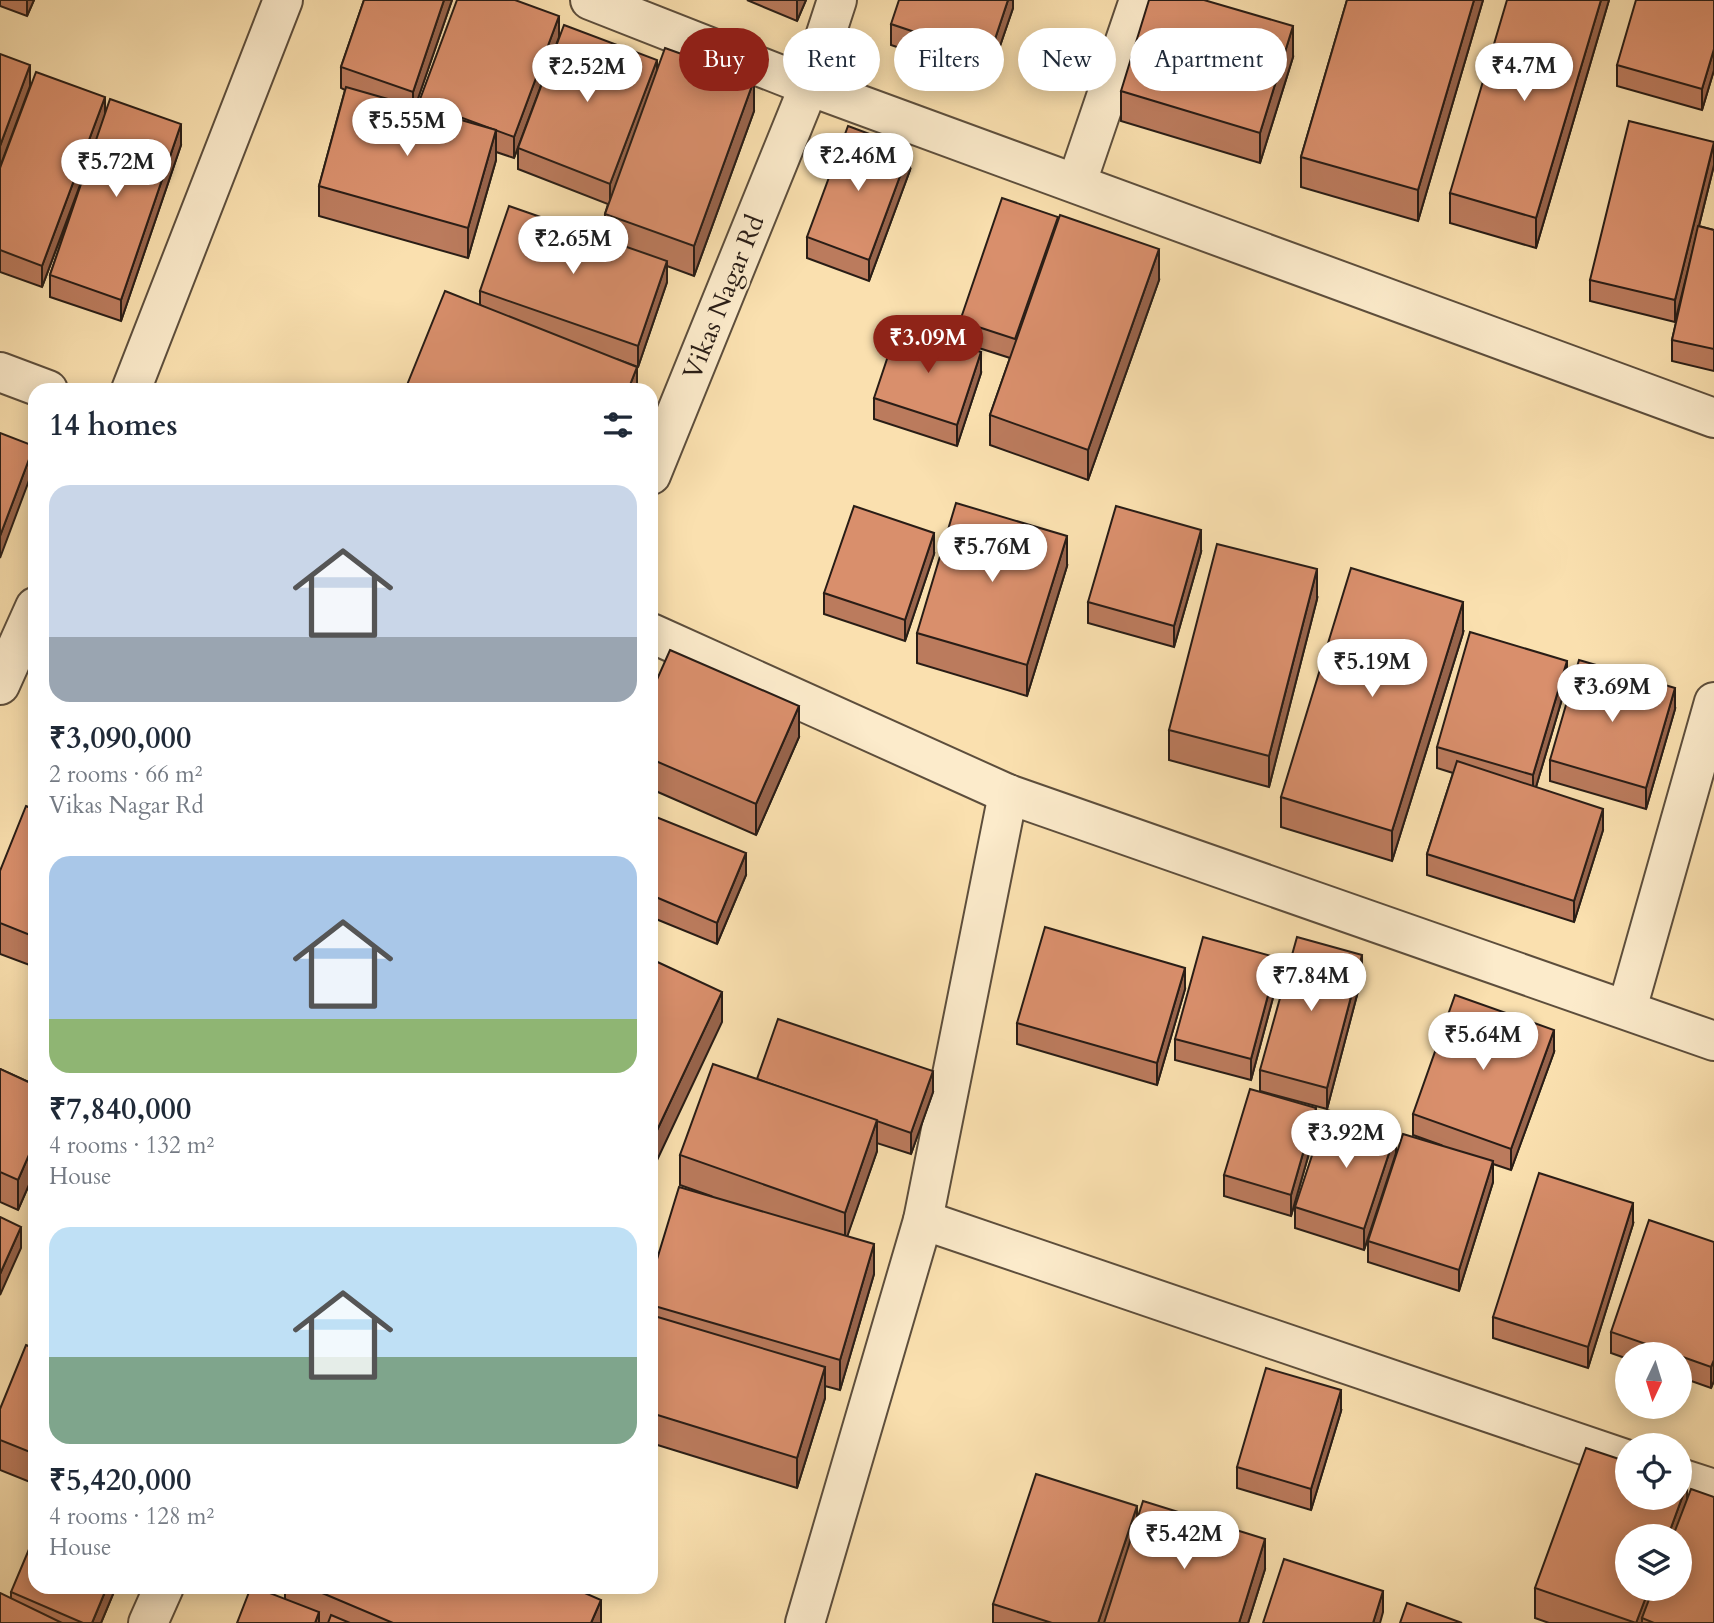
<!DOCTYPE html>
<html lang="en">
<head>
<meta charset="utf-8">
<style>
  body { margin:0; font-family:Cardo,serif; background:#f6f6f7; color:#1f2937; height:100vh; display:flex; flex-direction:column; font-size:26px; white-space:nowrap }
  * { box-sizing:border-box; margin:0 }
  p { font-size:23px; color:#747a83 }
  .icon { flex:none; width:38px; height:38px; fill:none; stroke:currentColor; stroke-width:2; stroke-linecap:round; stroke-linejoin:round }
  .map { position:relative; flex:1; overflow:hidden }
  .details { position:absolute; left:28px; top:383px; width:630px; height:1211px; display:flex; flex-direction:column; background:#fff; border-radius:21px; box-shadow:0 4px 18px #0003 }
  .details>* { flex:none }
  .guide { position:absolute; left:679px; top:28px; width:665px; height:63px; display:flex; gap:14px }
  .needle { width:46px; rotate:184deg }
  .buttons { position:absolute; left:1615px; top:1342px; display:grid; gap:14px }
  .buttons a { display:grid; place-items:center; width:77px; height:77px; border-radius:50%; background:#fff; box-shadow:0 4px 18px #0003; font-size:35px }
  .price { position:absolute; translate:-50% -60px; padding:0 16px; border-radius:24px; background:#fff; color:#222; font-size:23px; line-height:46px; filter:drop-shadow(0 2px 4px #0008) }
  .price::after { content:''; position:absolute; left:50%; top:42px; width:21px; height:16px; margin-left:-10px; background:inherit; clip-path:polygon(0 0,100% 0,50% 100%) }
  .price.selected { background:#8f2418; color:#fff }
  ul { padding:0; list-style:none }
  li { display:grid; align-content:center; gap:14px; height:371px; padding:0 21px }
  li span { display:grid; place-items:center; height:217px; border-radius:21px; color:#555 }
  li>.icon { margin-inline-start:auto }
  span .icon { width:126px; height:126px; fill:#fffc; stroke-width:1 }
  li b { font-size:30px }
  h2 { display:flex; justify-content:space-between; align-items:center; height:84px; padding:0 21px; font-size:30px }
  .chip { padding:0 24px; border-radius:32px; background:#fff; box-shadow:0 4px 18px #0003; font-size:24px; line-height:63px }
  .chip.selected { background:#8f2418; color:#fff }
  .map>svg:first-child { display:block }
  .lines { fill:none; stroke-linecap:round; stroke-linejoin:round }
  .minor-casing { stroke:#5d4e3c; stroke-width:42 }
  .minor { stroke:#fcebcb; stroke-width:38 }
  .wall { fill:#bb7b5d; stroke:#291d16; stroke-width:2 }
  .shaded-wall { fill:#98644c; stroke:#291d16; stroke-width:2 }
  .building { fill:#d98f6c; stroke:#291d16; stroke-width:2 }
  .labels { text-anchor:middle; stroke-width:6; stroke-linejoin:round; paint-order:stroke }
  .street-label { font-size:26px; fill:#291d16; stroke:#fcebcb }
</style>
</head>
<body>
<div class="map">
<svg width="1714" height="1623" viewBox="0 0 1714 1623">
  <rect width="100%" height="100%" fill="#fae0af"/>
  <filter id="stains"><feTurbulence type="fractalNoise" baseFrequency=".00286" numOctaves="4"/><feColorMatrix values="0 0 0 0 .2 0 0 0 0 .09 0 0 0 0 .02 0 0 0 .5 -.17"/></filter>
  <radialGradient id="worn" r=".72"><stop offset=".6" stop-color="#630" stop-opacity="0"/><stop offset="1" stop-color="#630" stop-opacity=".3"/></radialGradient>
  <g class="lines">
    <defs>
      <g id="minor">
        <path d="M 590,0 L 809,86 L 1714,418"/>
        <path d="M 1077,182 L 1139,0"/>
        <path d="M 0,372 L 48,390"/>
        <path d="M 131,390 L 283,0"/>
        <path d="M 651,475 L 809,86 L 837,0"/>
        <path d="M 651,633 L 1008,794 L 1714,1041"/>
        <path d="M 0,685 L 35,607"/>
        <path d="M 1627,1009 L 1714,702"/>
        <path d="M 923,1220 L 1628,1460"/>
        <path d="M 1680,1478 L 1714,1489"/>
        <path d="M 148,1623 L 164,1587"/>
        <path d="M 805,1623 L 923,1220 L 1008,794"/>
      </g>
    </defs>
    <use href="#minor" class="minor-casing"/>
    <use href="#minor" class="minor"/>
  </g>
  <g class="wall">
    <path d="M 0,0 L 34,0 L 27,16 L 0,6 Z"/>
    <path d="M 364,0 L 452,0 L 415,107 L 419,108 L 419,102 L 559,37 L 514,158 L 496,152 L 496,160 L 468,258 L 319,216 L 319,186 L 345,90 L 341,88 L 341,67 Z"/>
    <path d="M 747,0 L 806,0 L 797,21 Z"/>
    <path d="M 1013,0 L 1013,8 L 989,78 L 891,45 L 891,24 Z"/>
    <path d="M 1347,0 L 1483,0 L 1418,221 L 1301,187 L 1301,157 Z"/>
    <path d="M 1609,0 L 1536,248 L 1450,223 L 1450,193 Z"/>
    <path d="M 1714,0 L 1714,70 L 1702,110 L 1617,86 L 1617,65 Z"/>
    <path d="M 1293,57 L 1260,163 L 1121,121 L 1121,91 Z"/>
    <path d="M 657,69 L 754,111 L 694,276 L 667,266 L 667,282 L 638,367 L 619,360 L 637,390 L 480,305 L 480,291 L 605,239 L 605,214 L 608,204 L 518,169 L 518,148 Z"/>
    <path d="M 105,113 L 181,145 L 121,321 L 50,297 L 50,275 L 84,176 L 42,287 L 0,272 L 0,168 Z"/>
    <path d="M 1714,142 L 1714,165 L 1699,226 L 1714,230 L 1714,371 L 1672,361 L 1672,340 L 1686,279 L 1675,322 L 1590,301 L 1590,280 Z"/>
    <path d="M 910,170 L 869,281 L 807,258 L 807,237 Z"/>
    <path d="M 1159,280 L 1088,480 L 990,445 L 990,415 L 1010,358 L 960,342 L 960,321 Z"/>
    <path d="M 981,373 L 957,446 L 874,419 L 874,398 Z"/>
    <path d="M 1201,552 L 1174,647 L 1088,623 L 1088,602 Z"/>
    <path d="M 934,554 L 905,641 L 824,614 L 824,593 Z"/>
    <path d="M 1067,566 L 1027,696 L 917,663 L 917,633 Z"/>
    <path d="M 1317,599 L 1269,787 L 1169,760 L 1169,730 Z"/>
    <path d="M 1463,633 L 1392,861 L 1281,827 L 1281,797 Z"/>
    <path d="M 1567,682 L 1536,787 L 1603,830 L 1574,922 L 1427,875 L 1427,854 L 1453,773 L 1437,768 L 1437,747 Z"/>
    <path d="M 651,693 L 799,737 L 756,835 L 651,789 Z"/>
    <path d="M 1675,709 L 1646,809 L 1550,781 L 1550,760 Z"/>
    <path d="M 35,810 L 35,967 L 0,954 L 0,871 Z"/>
    <path d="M 651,815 L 746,875 L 717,944 L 651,917 Z"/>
    <path d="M 1362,976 L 1327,1109 L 1260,1091 L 1260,1070 Z"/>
    <path d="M 1278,979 L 1251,1080 L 1175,1060 L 1175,1039 Z"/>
    <path d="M 1185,989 L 1157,1085 L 1017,1044 L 1017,1023 Z"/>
    <path d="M 1554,1052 L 1511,1170 L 1493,1164 L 1493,1182 L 1459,1291 L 1368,1262 L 1368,1241 L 1441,1145 L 1413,1135 L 1413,1114 Z"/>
    <path d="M 0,1069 L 35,1085 L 35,1171 L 18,1210 L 0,1202 Z"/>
    <path d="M 757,1079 L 933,1092 L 911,1154 L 877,1143 L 877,1151 L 847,1236 L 874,1274 L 840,1390 L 825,1386 L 825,1398 L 797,1488 L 651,1443 L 651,1279 L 711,1196 L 680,1185 L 680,1155 Z"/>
    <path d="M 1316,1129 L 1291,1216 L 1224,1196 L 1224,1175 Z"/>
    <path d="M 1396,1153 L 1364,1250 L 1295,1228 L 1295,1207 Z"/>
    <path d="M 1633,1224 L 1588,1368 L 1493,1338 L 1493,1317 Z"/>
    <path d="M 1714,1242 L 1714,1381 L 1711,1388 L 1680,1377 L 1680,1354 L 1628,1354 L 1628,1359 L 1611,1353 L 1611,1332 Z"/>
    <path d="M 35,1333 L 35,1484 L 0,1470 L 0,1409 L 35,1349 Z"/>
    <path d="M 1341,1411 L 1311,1510 L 1237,1488 L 1237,1467 Z"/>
    <path d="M 1687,1500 L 1714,1623 L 1549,1623 L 1535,1618 L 1535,1588 Z"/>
    <path d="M 1137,1520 L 1265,1569 L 1248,1623 L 993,1623 L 993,1604 Z"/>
    <path d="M 35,1587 L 116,1587 L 101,1623 L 0,1623 L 11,1598 L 11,1592 Z"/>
    <path d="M 285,1587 L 571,1587 L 601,1623 L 319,1623 L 285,1599 Z"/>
  </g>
  <g class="shaded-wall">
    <path d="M 27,0 L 34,0 L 27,16 Z"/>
    <path d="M 444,0 L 452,0 L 413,113 L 413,92 Z"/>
    <path d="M 797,0 L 806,0 L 797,21 Z"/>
    <path d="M 1008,0 L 1013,0 L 1013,8 L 989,78 L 989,57 Z"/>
    <path d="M 1474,0 L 1483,0 L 1418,221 L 1418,190 Z"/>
    <path d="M 1601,0 L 1609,0 L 1536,248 L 1536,218 Z"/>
    <path d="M 559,16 L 559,37 L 514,158 L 514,137 Z"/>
    <path d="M 1293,26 L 1293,57 L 1260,163 L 1260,133 Z"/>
    <path d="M 1714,49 L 1714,70 L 1702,110 L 1702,89 Z"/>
    <path d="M 657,60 L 657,81 L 610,205 L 610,184 Z"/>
    <path d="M 30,65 L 30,86 L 0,167 L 0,146 Z"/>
    <path d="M 754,80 L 754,111 L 694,276 L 694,246 Z"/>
    <path d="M 105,97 L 105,118 L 42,287 L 42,266 Z"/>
    <path d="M 181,124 L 181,145 L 121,321 L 121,300 Z"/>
    <path d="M 496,130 L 496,160 L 468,258 L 468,228 Z"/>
    <path d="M 1714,143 L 1714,165 L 1675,322 L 1675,300 Z"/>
    <path d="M 910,149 L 910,170 L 869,281 L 869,260 Z"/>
    <path d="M 1159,249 L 1159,280 L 1088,480 L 1088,450 Z"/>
    <path d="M 667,261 L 667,282 L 638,367 L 638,346 Z"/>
    <path d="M 981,352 L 981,373 L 957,446 L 957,425 Z"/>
    <path d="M 637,367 L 637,390 L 628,390 Z"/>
    <path d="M 34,446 L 34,467 L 0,558 L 0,536 Z"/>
    <path d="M 1201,530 L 1201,552 L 1174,647 L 1174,626 Z"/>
    <path d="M 934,533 L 934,554 L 905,641 L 905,620 Z"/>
    <path d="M 1067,536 L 1067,566 L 1027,696 L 1027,665 Z"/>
    <path d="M 1317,569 L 1317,599 L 1269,787 L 1269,756 Z"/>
    <path d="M 1463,602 L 1463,633 L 1392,861 L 1392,831 Z"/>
    <path d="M 1567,661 L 1567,682 L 1533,797 L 1533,775 Z"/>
    <path d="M 1675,688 L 1675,709 L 1646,809 L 1646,788 Z"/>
    <path d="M 799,706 L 799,737 L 756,835 L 756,804 Z"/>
    <path d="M 1603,809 L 1603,830 L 1574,922 L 1574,901 Z"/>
    <path d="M 746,853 L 746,875 L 717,944 L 717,923 Z"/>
    <path d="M 1362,955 L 1362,976 L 1327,1109 L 1327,1088 Z"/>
    <path d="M 1278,958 L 1278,979 L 1251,1080 L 1251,1059 Z"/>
    <path d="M 1185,968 L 1185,989 L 1157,1085 L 1157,1063 Z"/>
    <path d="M 722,992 L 722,1022 L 651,1173 L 651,1143 Z"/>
    <path d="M 1554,1030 L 1554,1052 L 1511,1170 L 1511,1149 Z"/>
    <path d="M 933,1071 L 933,1092 L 911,1154 L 911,1133 Z"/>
    <path d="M 1316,1108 L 1316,1129 L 1291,1216 L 1291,1195 Z"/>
    <path d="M 877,1120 L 877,1151 L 845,1243 L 845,1213 Z"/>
    <path d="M 1396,1132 L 1396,1153 L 1364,1250 L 1364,1229 Z"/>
    <path d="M 35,1141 L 35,1171 L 18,1210 L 18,1180 Z"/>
    <path d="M 1493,1161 L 1493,1182 L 1459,1291 L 1459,1270 Z"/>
    <path d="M 1633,1203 L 1633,1224 L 1588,1368 L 1588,1347 Z"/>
    <path d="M 21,1227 L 21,1248 L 0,1295 L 0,1274 Z"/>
    <path d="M 874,1244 L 874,1274 L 840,1390 L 840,1360 Z"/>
    <path d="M 1714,1360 L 1714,1381 L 1711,1388 L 1711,1367 Z"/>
    <path d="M 825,1367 L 825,1398 L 797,1488 L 797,1458 Z"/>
    <path d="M 1341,1390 L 1341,1411 L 1311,1510 L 1311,1489 Z"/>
    <path d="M 1687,1484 L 1687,1514 L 1679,1536 L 1668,1536 Z"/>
    <path d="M 1137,1506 L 1137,1528 L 1105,1623 L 1098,1623 Z"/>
    <path d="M 1265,1539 L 1265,1569 L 1248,1623 L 1239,1623 Z"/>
    <path d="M 107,1587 L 116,1587 L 101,1623 L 92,1623 Z"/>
    <path d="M 1649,1589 L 1660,1589 L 1642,1618 L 1642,1623 L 1636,1623 Z"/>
    <path d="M 1383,1591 L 1383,1612 L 1380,1623 L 1373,1623 Z"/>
    <path d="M 601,1600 L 601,1623 L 591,1623 Z"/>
    <path d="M 319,1612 L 319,1623 L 315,1623 Z"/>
  </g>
  <g class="building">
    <path d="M 364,0 L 444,0 L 413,92 L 341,67 Z"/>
    <path d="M 457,0 L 515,0 L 559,16 L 514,137 L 419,102 Z"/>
    <path d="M 899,0 L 1008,0 L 989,57 L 891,24 Z"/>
    <path d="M 1149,0 L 1204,0 L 1293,26 L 1260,133 L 1121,91 Z"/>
    <path d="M 1347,0 L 1474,0 L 1418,190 L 1301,157 Z"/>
    <path d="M 1507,0 L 1601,0 L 1536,218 L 1450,193 Z"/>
    <path d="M 1636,0 L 1714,0 L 1714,49 L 1702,89 L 1617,65 Z"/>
    <path d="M 564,25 L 657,60 L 610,184 L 518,148 Z"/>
    <path d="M 665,48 L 754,80 L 694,246 L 605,214 Z"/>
    <path d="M 0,54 L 30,65 L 0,146 Z"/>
    <path d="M 36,72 L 105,97 L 42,266 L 0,250 L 0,168 Z"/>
    <path d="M 346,87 L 496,130 L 468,228 L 319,186 Z"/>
    <path d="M 110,99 L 181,124 L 121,300 L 50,275 Z"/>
    <path d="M 1629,121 L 1714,142 L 1675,300 L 1590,280 Z"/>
    <path d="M 848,126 L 910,149 L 869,260 L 807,237 Z"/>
    <path d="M 1002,198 L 1058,217 L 1015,339 L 960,321 Z"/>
    <path d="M 509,206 L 667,261 L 638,346 L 480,291 Z"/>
    <path d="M 1060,215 L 1159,249 L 1088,450 L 990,415 Z"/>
    <path d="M 1698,226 L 1714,230 L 1714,349 L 1672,340 Z"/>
    <path d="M 445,291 L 637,367 L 628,390 L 405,390 Z"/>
    <path d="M 898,326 L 981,352 L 957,425 L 874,398 Z"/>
    <path d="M 0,433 L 34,446 L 0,536 Z"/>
    <path d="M 956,503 L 1067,536 L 1027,665 L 917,633 Z"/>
    <path d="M 854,506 L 934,533 L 905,620 L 824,593 Z"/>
    <path d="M 1116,506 L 1201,530 L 1174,626 L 1088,602 Z"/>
    <path d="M 1217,544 L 1317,569 L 1269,756 L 1169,730 Z"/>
    <path d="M 1351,568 L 1463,602 L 1392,831 L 1281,797 Z"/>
    <path d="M 1470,632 L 1567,661 L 1533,775 L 1437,747 Z"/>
    <path d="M 670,650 L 799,706 L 756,804 L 651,759 L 651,693 Z"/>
    <path d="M 1579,660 L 1675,688 L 1646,788 L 1550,760 Z"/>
    <path d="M 1457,761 L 1603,809 L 1574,901 L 1427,854 Z"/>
    <path d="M 26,806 L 35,810 L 35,937 L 0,923 L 0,871 Z"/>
    <path d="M 651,815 L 746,853 L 717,923 L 651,895 Z"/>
    <path d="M 1045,927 L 1185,968 L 1157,1063 L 1017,1023 Z"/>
    <path d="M 1203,937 L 1278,958 L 1251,1059 L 1175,1039 Z"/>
    <path d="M 1297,937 L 1362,955 L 1327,1088 L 1260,1070 Z"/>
    <path d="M 651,959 L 722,992 L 651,1143 Z"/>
    <path d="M 1455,995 L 1554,1030 L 1511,1149 L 1413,1114 Z"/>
    <path d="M 778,1019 L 933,1071 L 911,1133 L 757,1079 Z"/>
    <path d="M 713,1064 L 877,1120 L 845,1213 L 680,1155 Z"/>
    <path d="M 0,1069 L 35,1085 L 35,1141 L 18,1180 L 0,1172 Z"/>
    <path d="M 1250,1089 L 1316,1108 L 1291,1195 L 1224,1175 Z"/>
    <path d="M 1327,1110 L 1396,1132 L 1364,1229 L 1295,1207 Z"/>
    <path d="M 1403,1134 L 1493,1161 L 1459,1270 L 1368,1241 Z"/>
    <path d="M 1539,1173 L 1633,1203 L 1588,1347 L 1493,1317 Z"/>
    <path d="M 679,1187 L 874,1244 L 840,1360 L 651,1305 L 651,1279 Z"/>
    <path d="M 0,1217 L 21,1227 L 0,1274 Z"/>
    <path d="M 1649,1220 L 1714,1242 L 1714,1360 L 1711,1367 L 1680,1356 L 1680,1354 L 1675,1354 L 1611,1332 Z"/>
    <path d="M 651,1315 L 825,1367 L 797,1458 L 651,1413 Z"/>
    <path d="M 26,1345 L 35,1349 L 35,1454 L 0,1440 L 0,1409 Z"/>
    <path d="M 1266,1368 L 1341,1390 L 1311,1489 L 1237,1467 Z"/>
    <path d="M 1586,1448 L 1628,1462 L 1628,1498 L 1680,1498 L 1680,1481 L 1687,1484 L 1668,1536 L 1628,1536 L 1628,1589 L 1649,1589 L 1636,1623 L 1535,1588 Z"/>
    <path d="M 1036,1474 L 1137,1506 L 1098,1623 L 1052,1623 L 993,1604 Z"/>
    <path d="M 1691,1489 L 1714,1497 L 1714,1623 L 1654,1623 L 1642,1618 L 1653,1589 L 1680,1589 L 1680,1536 L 1673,1536 Z"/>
    <path d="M 1143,1501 L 1265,1539 L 1239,1623 L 1104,1623 Z"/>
    <path d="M 35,1535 L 35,1587 L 107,1587 L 92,1623 L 83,1623 L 11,1592 Z"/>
    <path d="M 1284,1559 L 1383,1591 L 1373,1623 L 1263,1623 Z"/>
    <path d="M 251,1587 L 254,1587 L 319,1612 L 315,1623 L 237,1623 Z"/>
    <path d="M 308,1587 L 571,1587 L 601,1600 L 591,1623 L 393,1623 Z"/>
    <path d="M 0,1593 L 62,1623 L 0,1623 Z"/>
    <path d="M 1407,1603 L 1462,1623 L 1400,1623 Z"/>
    <path d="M 331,1615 L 350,1623 L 328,1623 Z"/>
  </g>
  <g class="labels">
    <g class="street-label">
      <text transform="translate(723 297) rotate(-68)" y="9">Vikas Nagar Rd</text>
    </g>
  </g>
  <rect width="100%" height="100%" filter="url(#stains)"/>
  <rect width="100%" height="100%" fill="url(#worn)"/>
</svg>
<div class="buttons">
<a><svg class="needle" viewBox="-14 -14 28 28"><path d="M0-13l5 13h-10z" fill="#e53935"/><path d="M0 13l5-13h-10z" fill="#747a83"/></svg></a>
<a><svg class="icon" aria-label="locate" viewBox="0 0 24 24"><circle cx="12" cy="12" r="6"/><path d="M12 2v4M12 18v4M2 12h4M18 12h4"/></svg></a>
<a><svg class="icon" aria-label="layers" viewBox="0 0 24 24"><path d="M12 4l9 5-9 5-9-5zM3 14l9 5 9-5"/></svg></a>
</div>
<b class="price" style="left:1524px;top:103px">₹4.7M</b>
<b class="price" style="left:587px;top:104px">₹2.52M</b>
<b class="price" style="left:407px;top:158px">₹5.55M</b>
<b class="price" style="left:858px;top:193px">₹2.46M</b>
<b class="price" style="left:116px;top:199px">₹5.72M</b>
<b class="price" style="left:573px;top:276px">₹2.65M</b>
<b class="price selected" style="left:928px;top:375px">₹3.09M</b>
<b class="price" style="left:992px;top:584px">₹5.76M</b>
<b class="price" style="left:1372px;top:699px">₹5.19M</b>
<b class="price" style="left:1612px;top:724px">₹3.69M</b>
<b class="price" style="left:1311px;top:1013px">₹7.84M</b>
<b class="price" style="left:1483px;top:1072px">₹5.64M</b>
<b class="price" style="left:1346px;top:1170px">₹3.92M</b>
<b class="price" style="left:1184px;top:1571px">₹5.42M</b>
<div class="guide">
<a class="chip selected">Buy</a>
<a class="chip">Rent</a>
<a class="chip">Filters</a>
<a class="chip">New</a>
<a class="chip">Apartment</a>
</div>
<section class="details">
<h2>14 homes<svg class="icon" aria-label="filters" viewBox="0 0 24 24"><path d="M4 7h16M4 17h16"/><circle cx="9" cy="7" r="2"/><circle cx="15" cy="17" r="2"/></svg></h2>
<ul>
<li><span style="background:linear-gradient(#c9d6e8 70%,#9aa5b1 0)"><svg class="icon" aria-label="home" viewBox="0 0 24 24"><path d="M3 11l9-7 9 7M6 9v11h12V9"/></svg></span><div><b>₹3,090,000</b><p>2 rooms · 66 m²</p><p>Vikas Nagar Rd</p></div></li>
<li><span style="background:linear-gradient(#a9c7e8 75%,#8fb573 0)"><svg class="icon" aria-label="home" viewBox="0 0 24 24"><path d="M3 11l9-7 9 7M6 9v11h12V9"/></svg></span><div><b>₹7,840,000</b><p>4 rooms · 132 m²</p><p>House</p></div></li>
<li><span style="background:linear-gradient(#bfe0f5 60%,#7fa58c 0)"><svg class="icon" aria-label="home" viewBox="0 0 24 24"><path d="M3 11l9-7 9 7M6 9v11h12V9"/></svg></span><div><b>₹5,420,000</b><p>4 rooms · 128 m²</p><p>House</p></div></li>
</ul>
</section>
</div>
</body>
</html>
